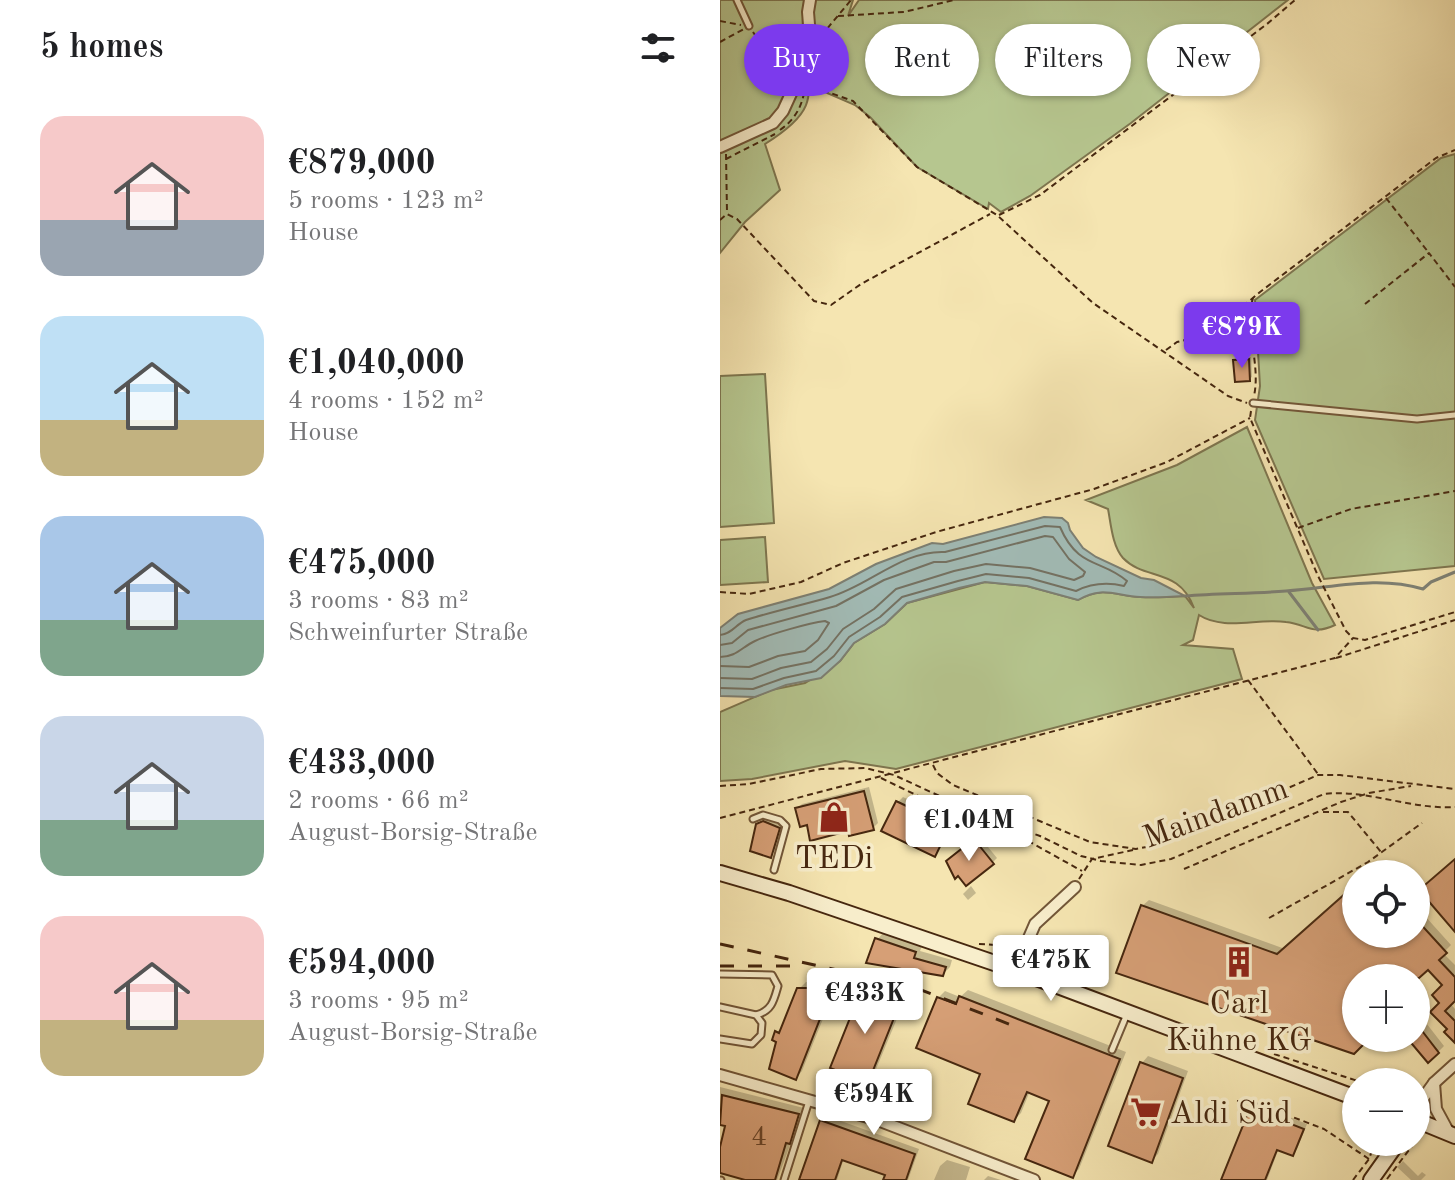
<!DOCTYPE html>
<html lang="en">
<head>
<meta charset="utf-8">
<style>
  body { margin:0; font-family:"Old Standard TT",serif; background:#f2f2f2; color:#202124; height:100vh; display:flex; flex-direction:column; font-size:30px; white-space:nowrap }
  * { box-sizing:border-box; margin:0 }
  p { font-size:26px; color:#757577 }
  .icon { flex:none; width:44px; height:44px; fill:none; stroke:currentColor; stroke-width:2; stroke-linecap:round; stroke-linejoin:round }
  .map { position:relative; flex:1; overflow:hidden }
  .sheet { display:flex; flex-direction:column; background:#fff; width:720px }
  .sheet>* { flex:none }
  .guide { position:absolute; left:24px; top:24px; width:590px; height:72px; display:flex; gap:16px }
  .fabs { position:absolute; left:622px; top:860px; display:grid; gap:16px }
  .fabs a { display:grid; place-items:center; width:88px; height:88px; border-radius:50%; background:#fff; box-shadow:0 2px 6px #0004; font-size:40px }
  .price { position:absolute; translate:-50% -68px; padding:0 18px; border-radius:8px; background:#fff; color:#222; font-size:26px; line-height:52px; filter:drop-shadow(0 2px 4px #0008) }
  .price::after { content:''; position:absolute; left:50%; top:48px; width:24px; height:18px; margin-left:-12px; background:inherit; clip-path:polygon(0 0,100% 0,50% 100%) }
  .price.on { background:#7c3aed; color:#fff }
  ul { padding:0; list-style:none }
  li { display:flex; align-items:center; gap:24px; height:200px; padding:0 40px }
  li span { display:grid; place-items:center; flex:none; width:224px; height:160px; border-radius:24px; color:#555 }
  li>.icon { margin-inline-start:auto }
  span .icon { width:96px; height:96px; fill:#fffc; stroke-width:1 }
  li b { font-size:34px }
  h2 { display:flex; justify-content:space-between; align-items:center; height:96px; padding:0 40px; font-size:34px }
  .tag { padding:0 28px; border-radius:36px; background:#fff; box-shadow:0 2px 6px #0004; font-size:28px; line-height:72px }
  .tag.on { background:#7c3aed; color:#fff }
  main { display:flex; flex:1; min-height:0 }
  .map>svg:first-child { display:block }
  .green { fill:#b6c68f; stroke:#7e764f; stroke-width:2 }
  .water { fill:#a2bcb7; stroke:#7d8074; stroke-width:2 }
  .shadow { fill:#0003 }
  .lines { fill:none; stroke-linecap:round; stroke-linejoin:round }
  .shore { stroke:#747263; stroke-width:2 }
  .stream { stroke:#7d8074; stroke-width:3 }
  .building { fill:#d69f76; stroke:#46270f; stroke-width:2 }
  .service-casing { stroke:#725638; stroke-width:9 }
  .minor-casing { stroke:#725638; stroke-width:14 }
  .secondary-casing { stroke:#46270f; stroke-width:18 }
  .path { stroke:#46270f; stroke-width:2; stroke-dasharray:6 4; stroke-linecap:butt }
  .service { stroke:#f8eecc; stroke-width:5 }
  .minor { stroke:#f8eecc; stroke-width:10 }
  .secondary { stroke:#f8eecc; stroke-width:14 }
  .rail { stroke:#46270f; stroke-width:3; stroke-dasharray:14 14; stroke-linecap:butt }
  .labels { text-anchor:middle; stroke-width:7; stroke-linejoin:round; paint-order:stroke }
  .number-label { font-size:28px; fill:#6a4529 }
  .street-label { font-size:32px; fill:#46270f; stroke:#f8eecc }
  .poi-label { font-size:32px; fill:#46270f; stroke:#f8eecc }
</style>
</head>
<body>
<main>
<section class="sheet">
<h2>5 homes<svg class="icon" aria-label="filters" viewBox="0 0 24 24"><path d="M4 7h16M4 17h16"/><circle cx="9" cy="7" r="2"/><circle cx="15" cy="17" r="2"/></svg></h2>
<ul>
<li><span style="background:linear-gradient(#f6c9c9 65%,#9aa5b1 0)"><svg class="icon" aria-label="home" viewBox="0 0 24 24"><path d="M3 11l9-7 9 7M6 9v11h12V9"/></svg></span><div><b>€879,000</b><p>5 rooms · 123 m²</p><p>House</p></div></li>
<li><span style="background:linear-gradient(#bfe0f5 65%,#c2b280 0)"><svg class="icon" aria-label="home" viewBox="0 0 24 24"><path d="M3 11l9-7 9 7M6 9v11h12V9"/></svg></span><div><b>€1,040,000</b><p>4 rooms · 152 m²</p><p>House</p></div></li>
<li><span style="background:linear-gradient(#a9c7e8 65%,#7fa58c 0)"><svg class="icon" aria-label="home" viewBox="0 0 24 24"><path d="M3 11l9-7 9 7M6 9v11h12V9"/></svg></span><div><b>€475,000</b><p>3 rooms · 83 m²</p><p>Schweinfurter Straße</p></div></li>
<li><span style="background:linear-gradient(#c9d6e8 65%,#7fa58c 0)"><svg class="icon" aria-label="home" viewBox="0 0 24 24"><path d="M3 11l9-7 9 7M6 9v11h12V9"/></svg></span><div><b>€433,000</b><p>2 rooms · 66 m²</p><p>August-Borsig-Straße</p></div></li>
<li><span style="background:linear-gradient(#f6c9c9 65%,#c2b280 0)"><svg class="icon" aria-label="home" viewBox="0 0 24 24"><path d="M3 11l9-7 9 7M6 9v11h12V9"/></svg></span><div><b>€594,000</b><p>3 rooms · 95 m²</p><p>August-Borsig-Straße</p></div></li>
</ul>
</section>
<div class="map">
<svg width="735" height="1180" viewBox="0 0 735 1180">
  <rect width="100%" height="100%" fill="#f5e5b1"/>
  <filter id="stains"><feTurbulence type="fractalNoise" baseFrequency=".0025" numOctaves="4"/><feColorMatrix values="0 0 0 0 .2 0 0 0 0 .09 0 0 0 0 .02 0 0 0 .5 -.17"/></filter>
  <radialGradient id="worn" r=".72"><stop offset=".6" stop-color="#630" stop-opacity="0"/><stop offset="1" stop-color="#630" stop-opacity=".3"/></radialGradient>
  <g class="green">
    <path d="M 0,0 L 84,0 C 84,10 82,21 83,32 C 87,92 106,106 45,144 L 60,190 L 25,222 L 0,253 Z"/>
    <path d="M 90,0 L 133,0 L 128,16 L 139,0 L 568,0 L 411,123 L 310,196 L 281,212 L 269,203 L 268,209 L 197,167 L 150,117 L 135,105 L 93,87 L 98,47 L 90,31 Z"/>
    <path d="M 735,154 L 735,566 L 604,579 L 535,420 L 540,386 L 535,300 L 721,158 Z"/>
    <path d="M 45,374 L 54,523 L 0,527 L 0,376 Z"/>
    <path d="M 527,427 L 592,583 L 615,625 C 592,636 587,624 566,622 C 537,618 504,631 479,615 L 473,640 L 463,645 L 513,649 L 522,679 L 176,769 L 125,761 L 32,779 L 0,781 L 0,712 L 51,690 L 85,683 L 120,661 L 134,643 L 165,624 L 187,603 L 265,582 L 307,586 L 358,600 C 382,586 394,595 420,597 C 435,598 450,597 465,596 L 474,608 C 459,567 425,581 403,558 C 392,545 391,524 388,509 L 366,500 L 457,465 Z"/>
    <path d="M 45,537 L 48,582 L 0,585 L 0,540 Z"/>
  </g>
  <path class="water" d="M 324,517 L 342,518 L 348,523 L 350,530 L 363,548 L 376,557 L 421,578 L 434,580 L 465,596 C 450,597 435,598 420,597 C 394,595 382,586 358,600 L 307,586 L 265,582 L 239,588 L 187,603 L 165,624 L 134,643 L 120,661 L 101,678 L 66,685 L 35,697 L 0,696 L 0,628 L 18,614 L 109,589 L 156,564 L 212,543 L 223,544 Z"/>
  <g class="shadow">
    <path d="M 531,357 L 532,377 L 529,379 L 515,360 L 518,358 Z"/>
    <path d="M 149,787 L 158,823 L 153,828 L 130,829 L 88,823 L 77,809 L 82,804 Z"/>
    <path d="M 183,797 L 240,825 L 232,838 L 226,835 L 214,855 L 178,802 Z"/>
    <path d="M 49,817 L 63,823 L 55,851 L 50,855 L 38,825 Z"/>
    <path d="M 259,836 L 277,858 L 273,862 L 233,857 Z"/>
    <path d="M 662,863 L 673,874 L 650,874 Z"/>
    <path d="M 251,886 L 256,893 L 248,900 L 243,894 Z"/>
    <path d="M 636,886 L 636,934 L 696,934 L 696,906 L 731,945 L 723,953 L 735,965 L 735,998 L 730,1003 L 735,1009 L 735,1038 L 722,1003 L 725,985 L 708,967 L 696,978 L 636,978 L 636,1038 L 647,1038 L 634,1052 L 422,906 L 429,900 L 565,949 Z"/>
    <path d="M 163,933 L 202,946 L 200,951 L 232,960 L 230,967 L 223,974 L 157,940 Z"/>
    <path d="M 86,982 L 95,982 L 115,989 L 82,1071 L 76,1078 L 57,1032 L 65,1025 L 79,989 Z"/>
    <path d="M 150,982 L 186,997 L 154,1074 L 148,1081 L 143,989 Z"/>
    <path d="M 248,990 L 406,1052 L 359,1169 L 352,1176 L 331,1100 L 310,1091 L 301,1113 L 294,1120 L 218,998 L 225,991 L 240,997 Z"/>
    <path d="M 696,1010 L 724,1046 L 718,1052 L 690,1038 L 687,1041 L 684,1038 L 696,1038 Z"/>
    <path d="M 428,1056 L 468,1071 L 438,1154 L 431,1161 L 422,1063 Z"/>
    <path d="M 0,1087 L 84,1108 L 57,1180 L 34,1180 L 0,1170 L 0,1155 L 8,1125 L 0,1123 Z"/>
    <path d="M 537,1104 L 587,1124 L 577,1149 L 572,1154 L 559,1148 L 547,1180 L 503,1180 L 532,1109 Z"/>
    <path d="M 107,1116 L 199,1149 L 188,1180 L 165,1180 L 167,1174 L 124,1158 L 117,1180 L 81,1180 L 102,1122 Z"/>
    <path d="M 227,1160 L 250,1167 L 246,1180 L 214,1180 L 220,1166 Z"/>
    <path d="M 683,1161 L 698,1176 L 702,1172 L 706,1175 L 701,1180 L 691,1180 L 677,1167 Z"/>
    <path d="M 268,1176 L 281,1180 L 264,1180 Z"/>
  </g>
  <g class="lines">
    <g class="shore">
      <path d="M 0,635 C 12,634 16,624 26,620 C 54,611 83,605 110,597 C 149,586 182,550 225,552 L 325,526 L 340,527 C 358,569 382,559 407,581 L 404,586 C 387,582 372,583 356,591 L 309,578 L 266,574 L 238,581 L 182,597 L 160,617 L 129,637 L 114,656 L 96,671 L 64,678 L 33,689 L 0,688"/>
      <path d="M 0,645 L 12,643 L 28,630 L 116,606 L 164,580 L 214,562 L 226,562 L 325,536 L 333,537 L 349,559 L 365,572 L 363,576 L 354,580 L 310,568 L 266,564 L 234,571 L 176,589 L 154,609 L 123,629 L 107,649 L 91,662 L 61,668 L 32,679 L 0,678"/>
      <path d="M 0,657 C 16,657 22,647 35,641 C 50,634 89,623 105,621 L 109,623 L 98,640 L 85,651 L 58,656 L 29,667 L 0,666"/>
    </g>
    <g class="stream">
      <path d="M 569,592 L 598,630"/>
      <path d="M 465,596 C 498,593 532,594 566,591 C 612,588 657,575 703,589 L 711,582 L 735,572"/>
    </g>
  </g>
  <g class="building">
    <path d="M 529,359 L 530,381 L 515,382 L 513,360 Z"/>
    <path d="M 144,791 L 154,830 L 129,836 L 128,831 L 90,841 L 87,825 L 80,827 L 75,808 Z"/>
    <path d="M 176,801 L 237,830 L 232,840 L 225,836 L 215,857 L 161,831 Z"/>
    <path d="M 43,821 L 60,828 L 51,858 L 30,851 L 36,824 Z"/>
    <path d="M 254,839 L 274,864 L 246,886 L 238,876 L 235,879 L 226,861 Z"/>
    <path d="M 735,859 L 735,932 L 699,890 Z"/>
    <path d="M 636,884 L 636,934 L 696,934 L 696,919 L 727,953 L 719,960 L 735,977 L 735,1001 L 725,1011 L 735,1021 L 735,1043 L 724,1032 L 727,1029 L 710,1012 L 719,1003 L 712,995 L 722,985 L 708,970 L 699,978 L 636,978 L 636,1038 L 650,1038 L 634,1054 L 396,973 L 421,905 L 557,954 Z"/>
    <path d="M 155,938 L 196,952 L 194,958 L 226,967 L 223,976 L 146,963 Z"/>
    <path d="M 77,988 L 88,988 L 109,996 L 76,1080 L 49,1069 L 56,1042 L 52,1040 L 55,1031 L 59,1033 Z"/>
    <path d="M 142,988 L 180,1003 L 148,1083 L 110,1068 Z"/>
    <path d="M 239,996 L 400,1059 L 353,1178 L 305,1159 L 329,1101 L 307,1092 L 294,1122 L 248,1104 L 260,1074 L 196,1048 L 217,997 L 236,1004 Z"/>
    <path d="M 696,1023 L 719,1053 L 708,1063 L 687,1038 L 696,1038 Z"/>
    <path d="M 420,1062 L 463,1078 L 432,1163 L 388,1146 Z"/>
    <path d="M 2,1095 L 79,1114 L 70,1144 L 66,1143 L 55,1180 L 25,1180 L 0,1173 L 0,1147 L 5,1126 L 0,1125 Z"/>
    <path d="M 530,1108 L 584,1129 L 573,1156 L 557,1150 L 545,1180 L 501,1180 Z"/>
    <path d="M 100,1120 L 195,1154 L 186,1180 L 163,1180 L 165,1175 L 122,1160 L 115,1180 L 79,1180 Z"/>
  </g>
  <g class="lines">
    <defs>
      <g id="service">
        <path d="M 17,0 L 29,26"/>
        <path d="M 533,403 L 697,419 L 735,415"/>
        <path d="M 33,819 L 43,815 L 60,820 L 66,826 L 54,870"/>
        <path d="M 0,974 L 52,975 L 58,986 C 54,1000 52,1011 36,1015"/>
        <path d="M 0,1007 L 36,1015 L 42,1023 L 41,1035 L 32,1044 L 0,1039"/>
        <path d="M 392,1050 L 407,1014"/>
        <path d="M 0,1180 L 1,1180"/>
        <path d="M 64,1180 L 89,1101"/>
      </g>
      <g id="minor">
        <path d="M 0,147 L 53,123 L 63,111 L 91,50 L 88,12 L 90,0"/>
        <path d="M 295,970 L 315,924 L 355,887"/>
        <path d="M 0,1075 L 155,1119 L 314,1180"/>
        <path d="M 714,1083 L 716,1109 L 729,1133"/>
        <path d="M 696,1108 L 714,1083 L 735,1064"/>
      </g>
      <g id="secondary">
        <path d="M 0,873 L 69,893 L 295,970 L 636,1098"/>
        <path d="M 696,1120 L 735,1136"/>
        <path d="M 651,1180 L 678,1142"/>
      </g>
    </defs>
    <use href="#service" class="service-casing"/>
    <use href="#minor" class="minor-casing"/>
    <use href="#secondary" class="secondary-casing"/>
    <g class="path">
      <path d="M 118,16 L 184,12 L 234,0"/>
      <path d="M 0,21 L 21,25"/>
      <path d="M 33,32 L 41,44"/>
      <path d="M 101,36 L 131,0"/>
      <path d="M 0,42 L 24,29"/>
      <path d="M 83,92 L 102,90 L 133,101 L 197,167 L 277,215 L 373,303 L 508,396 L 527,403"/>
      <path d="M 60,130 C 73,121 81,109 84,93"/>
      <path d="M 6,154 L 7,212"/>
      <path d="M 6,159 L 55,134"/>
      <path d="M 666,198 L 709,253"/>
      <path d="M 279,215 L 320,195 L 547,24 L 575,0"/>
      <path d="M 0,220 L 7,214 L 17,219 L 94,301 L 111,305 L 141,284 L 270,214"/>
      <path d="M 533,298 C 524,329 541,364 534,396"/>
      <path d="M 645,304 L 709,253 L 735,287"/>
      <path d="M 482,336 L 520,333 L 533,340"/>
      <path d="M 446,350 L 457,342 L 481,336 L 497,328 L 540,292 L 716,158 L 735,150"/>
      <path d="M 531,411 L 530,418 L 598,576 L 626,631 L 633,638 L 645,640 L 735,612"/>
      <path d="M 578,528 L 631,509 L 735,491"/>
      <path d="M 0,592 L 29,594 L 81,582 L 123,563 L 216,532 L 374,489 L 447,462 L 530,418"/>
      <path d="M 616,658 L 735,620"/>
      <path d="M 528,680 L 598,774"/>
      <path d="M 213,765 L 217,773 L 233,785 L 370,842 L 416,849 L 437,845 L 598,775 L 620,775 L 735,789"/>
      <path d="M 161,778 L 260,826 L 310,842 L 362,871"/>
      <path d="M 0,786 L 29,784 L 101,769 L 145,768 L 174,775 L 263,816 L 320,836 L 361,856 L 381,861 L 421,865 L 451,859 L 604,794 C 648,789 691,810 735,807"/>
      <path d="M 603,812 L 628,812 L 661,852"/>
      <path d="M 0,818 L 615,658 L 633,638"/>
      <path d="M 464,869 L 621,802 L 649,793 L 691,786"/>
      <path d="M 359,879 L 372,859 L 413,850"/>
      <path d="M 549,918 L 648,862 L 702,823"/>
      <path d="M 259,944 L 276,945 L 299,939"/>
      <path d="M 316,946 L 325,951 L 352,975 L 369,984"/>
      <path d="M 554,1054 L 641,1082"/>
      <path d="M 517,1101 L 533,1102 L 604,1129 L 649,1159"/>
      <path d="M 696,1136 L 700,1138"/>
      <path d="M 667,1179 L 695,1142"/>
      <path d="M 633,1180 L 649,1159 L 655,1142"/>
    </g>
    <use href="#service" class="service"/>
    <use href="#minor" class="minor"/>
    <use href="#secondary" class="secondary"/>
    <g class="rail">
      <path d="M 0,944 L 117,970"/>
      <path d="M 0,966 L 74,966"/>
      <path d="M 144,973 L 173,979 L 294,1026"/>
    </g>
  </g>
  <defs>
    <symbol id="shop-bare" viewBox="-9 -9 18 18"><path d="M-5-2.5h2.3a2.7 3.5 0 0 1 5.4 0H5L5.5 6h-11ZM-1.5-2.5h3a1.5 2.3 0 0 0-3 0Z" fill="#8f2418" stroke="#f8eecc" stroke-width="2.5" paint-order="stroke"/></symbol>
    <symbol id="building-bare" viewBox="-9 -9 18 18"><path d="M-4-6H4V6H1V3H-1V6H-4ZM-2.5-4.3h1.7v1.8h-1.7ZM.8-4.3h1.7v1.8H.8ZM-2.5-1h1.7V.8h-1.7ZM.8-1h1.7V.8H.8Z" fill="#8f2418" stroke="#f8eecc" stroke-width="2.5" paint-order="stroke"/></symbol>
    <symbol id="supermarket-bare" viewBox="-9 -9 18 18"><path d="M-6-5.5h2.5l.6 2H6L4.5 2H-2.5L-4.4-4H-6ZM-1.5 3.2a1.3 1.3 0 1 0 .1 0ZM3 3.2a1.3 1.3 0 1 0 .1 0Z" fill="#8f2418" stroke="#f8eecc" stroke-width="2.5" paint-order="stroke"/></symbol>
  </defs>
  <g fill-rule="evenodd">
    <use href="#shop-bare" x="92" y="795" width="44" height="44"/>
    <use href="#building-bare" x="497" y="940" width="44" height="44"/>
    <use href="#supermarket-bare" x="404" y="1090" width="44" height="44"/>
  </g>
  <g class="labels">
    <g class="number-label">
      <text x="39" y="1145">4</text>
    </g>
    <g class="street-label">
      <text transform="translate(495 812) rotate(-20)" y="11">Maindamm</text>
    </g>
    <g class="poi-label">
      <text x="114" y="868">TEDi</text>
      <text x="519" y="1013">Carl<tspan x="519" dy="37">Kühne KG</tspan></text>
      <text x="450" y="1123" text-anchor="start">Aldi Süd</text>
    </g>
  </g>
  <rect width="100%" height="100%" filter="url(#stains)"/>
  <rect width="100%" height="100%" fill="url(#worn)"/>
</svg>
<div class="fabs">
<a><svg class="icon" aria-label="locate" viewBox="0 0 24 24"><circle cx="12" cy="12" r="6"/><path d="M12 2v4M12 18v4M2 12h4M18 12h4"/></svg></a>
<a>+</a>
<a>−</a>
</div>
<b class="price on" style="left:522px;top:370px">€879K</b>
<b class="price" style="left:249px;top:863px">€1.04M</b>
<b class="price" style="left:331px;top:1003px">€475K</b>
<b class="price" style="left:145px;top:1036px">€433K</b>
<b class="price" style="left:154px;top:1137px">€594K</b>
<div class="guide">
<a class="tag on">Buy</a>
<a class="tag">Rent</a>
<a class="tag">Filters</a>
<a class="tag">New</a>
</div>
</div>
</main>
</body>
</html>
